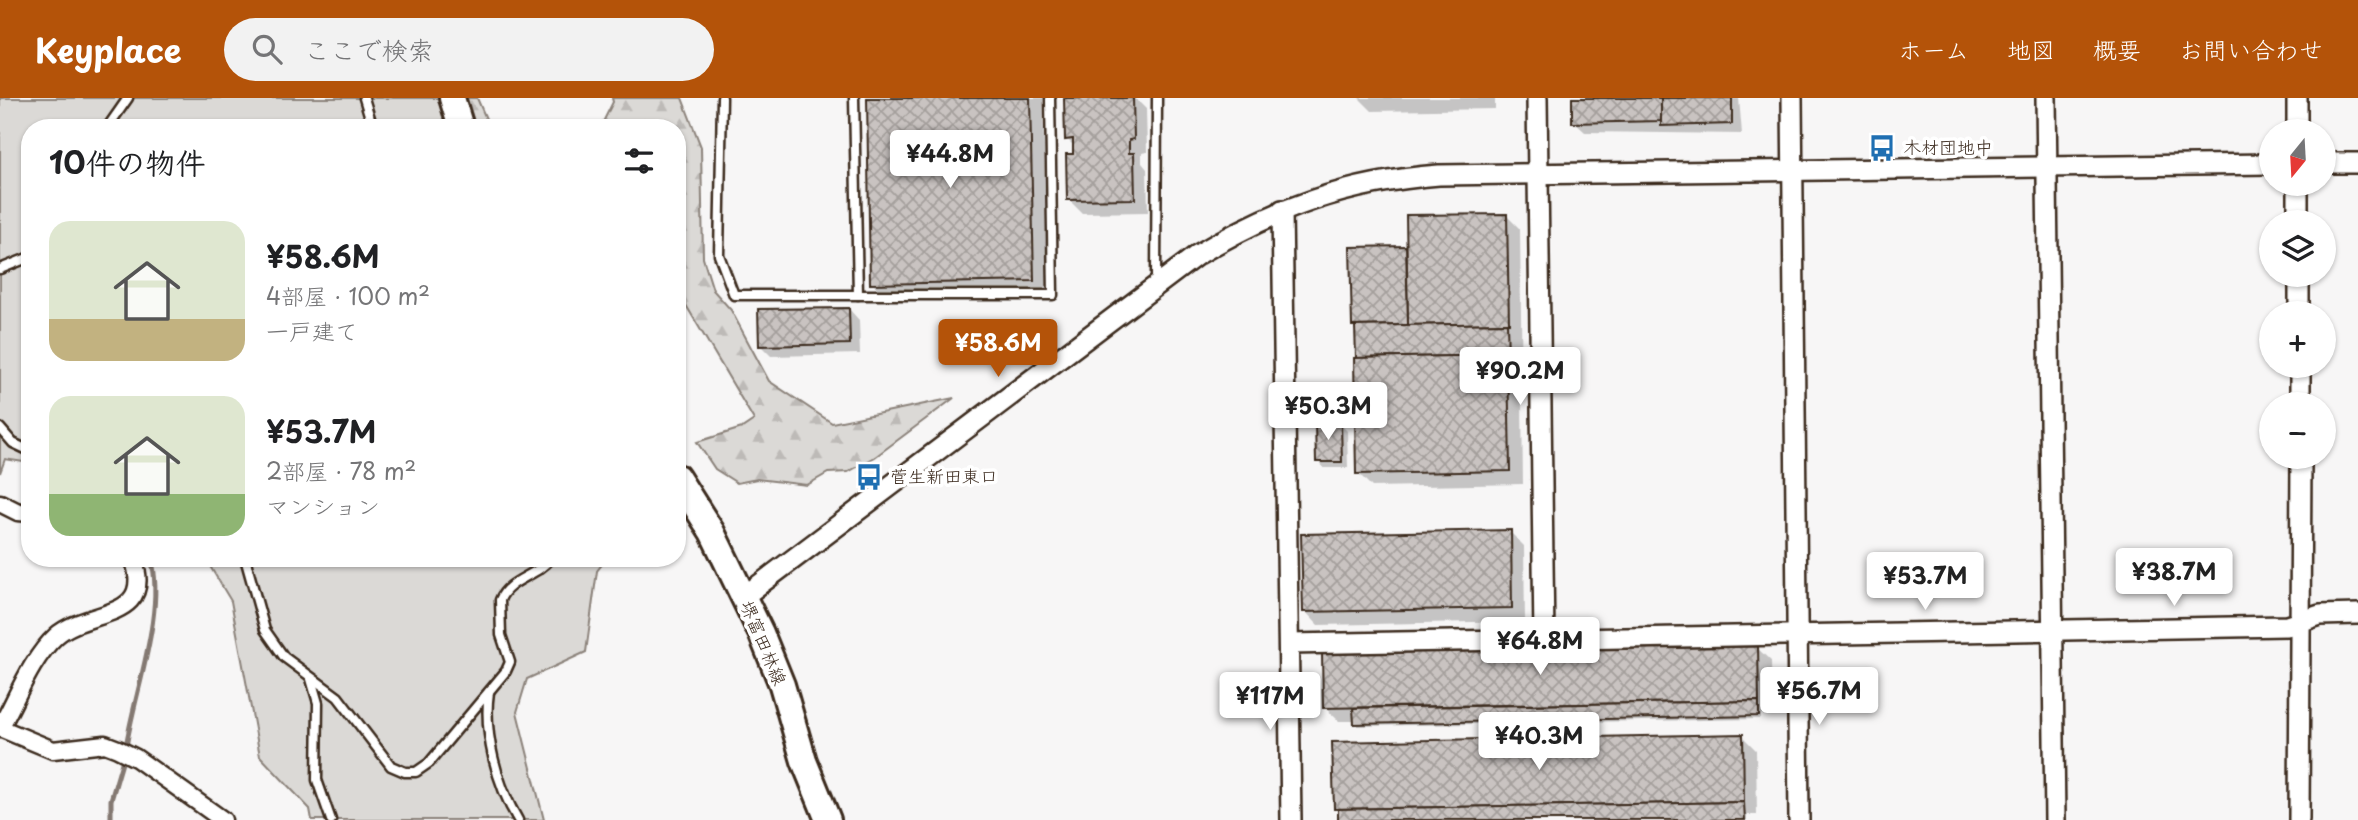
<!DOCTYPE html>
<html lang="ja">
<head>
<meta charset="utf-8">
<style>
  body { margin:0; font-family:"Playpen Sans","Klee One",sans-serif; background:#f2f2f2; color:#202124; height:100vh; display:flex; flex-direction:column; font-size:26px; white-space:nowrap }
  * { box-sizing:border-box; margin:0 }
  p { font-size:23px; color:#757577 }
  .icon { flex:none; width:38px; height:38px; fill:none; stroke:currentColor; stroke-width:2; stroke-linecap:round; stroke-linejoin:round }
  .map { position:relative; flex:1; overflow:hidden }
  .drawer { position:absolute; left:21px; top:21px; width:665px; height:448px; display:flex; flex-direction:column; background:#fff; border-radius:28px; box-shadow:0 2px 5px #0004 }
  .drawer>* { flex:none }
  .needle { width:46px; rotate:198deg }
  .tools { position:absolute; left:2259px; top:21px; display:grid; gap:14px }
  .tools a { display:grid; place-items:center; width:77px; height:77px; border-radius:50%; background:#fff; box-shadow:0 2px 5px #0004; font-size:35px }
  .price { position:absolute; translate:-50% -60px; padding:0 16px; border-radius:7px; background:#fff; color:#222; font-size:23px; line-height:46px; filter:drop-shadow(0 2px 4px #0008) }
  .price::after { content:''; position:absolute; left:50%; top:42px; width:21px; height:16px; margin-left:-10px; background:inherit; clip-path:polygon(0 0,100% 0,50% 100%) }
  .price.current { background:#b45309; color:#fff }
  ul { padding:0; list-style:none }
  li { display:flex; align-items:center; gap:21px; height:175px; padding:0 28px }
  li span { display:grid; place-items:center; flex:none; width:196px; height:140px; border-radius:21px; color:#555 }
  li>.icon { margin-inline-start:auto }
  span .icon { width:84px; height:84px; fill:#fffc; stroke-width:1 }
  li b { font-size:30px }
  h2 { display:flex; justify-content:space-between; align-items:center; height:84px; padding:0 28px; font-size:30px }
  header { display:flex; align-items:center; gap:42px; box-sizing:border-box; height:98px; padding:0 35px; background:#b45309; color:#fff }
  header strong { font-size:33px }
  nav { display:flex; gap:38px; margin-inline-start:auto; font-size:24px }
  .search { width:490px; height:63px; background:#f2f2f2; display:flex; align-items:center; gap:18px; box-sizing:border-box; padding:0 24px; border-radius:38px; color:#757577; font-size:26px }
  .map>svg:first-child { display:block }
  .grass { fill:#dbd9d6; stroke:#8b827a; stroke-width:2 }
  .forest { fill:url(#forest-firs); stroke:#8b827a; stroke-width:2 }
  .shadow { fill:#0003 }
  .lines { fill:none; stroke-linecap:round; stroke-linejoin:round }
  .stream { stroke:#847972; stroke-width:5 }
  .building { fill:url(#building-cross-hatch); stroke:#3b2a1e; stroke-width:2 }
  .service-casing { stroke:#3b2a1e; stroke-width:13 }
  .minor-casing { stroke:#3b2a1e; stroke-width:21 }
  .tertiary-casing { stroke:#3b2a1e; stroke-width:24 }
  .primary-casing { stroke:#3b2a1e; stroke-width:30 }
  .service { stroke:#fff; stroke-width:8 }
  .minor { stroke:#fff; stroke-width:16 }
  .tertiary { stroke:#fff; stroke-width:19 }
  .primary { stroke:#fff; stroke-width:24 }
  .labels { text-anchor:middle; stroke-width:7; stroke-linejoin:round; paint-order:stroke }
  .poi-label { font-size:18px; fill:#3b2a1e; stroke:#fff; text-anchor:start }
  .street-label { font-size:18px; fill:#3b2a1e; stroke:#fff }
</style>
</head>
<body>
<header>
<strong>Keyplace</strong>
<div class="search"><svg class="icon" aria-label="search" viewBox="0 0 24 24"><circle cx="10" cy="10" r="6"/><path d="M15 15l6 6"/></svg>ここで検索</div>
<nav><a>ホーム</a><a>地図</a><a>概要</a><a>お問い合わせ</a></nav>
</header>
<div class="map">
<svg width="2358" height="722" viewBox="0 0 2358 722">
  <defs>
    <pattern id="forest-firs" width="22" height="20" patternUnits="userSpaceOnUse" patternTransform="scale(1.75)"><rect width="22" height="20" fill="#dbd9d6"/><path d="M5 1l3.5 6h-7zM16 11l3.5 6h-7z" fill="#bdbab7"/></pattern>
    <pattern id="building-cross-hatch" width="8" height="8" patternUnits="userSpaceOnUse" patternTransform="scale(1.75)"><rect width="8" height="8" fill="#c9c3c1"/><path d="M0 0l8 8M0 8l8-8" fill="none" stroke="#a49f9c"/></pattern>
  </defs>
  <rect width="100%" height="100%" fill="#f7f6f6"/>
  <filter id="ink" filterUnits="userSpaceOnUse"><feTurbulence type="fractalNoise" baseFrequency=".0143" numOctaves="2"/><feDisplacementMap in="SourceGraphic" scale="14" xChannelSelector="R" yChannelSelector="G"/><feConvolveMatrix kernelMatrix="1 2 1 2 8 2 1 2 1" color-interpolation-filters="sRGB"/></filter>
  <g filter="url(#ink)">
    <g class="grass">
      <path d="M 0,0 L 443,0 L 455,30 L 30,30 L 30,365 L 5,361 L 0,375 Z"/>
      <path d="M 205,460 L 607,460 L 597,473 L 586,554 L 527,581 L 517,614 L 544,722 L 312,722 L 310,711 L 260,658 L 231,503 Z"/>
    </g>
    <g class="forest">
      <path d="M 467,0 L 477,0 L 490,30 L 476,30 Z"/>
      <path d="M 612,0 L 682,0 L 701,49 L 703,160 L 713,192 L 731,212 L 769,283 L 832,325 L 954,300 L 875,359 L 848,374 L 828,375 L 807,387 L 757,381 L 737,385 L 715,371 L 697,344 L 742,330 L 754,322 L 677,192 L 677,30 L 600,30 L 613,4 Z"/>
    </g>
    <g class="shadow">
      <path d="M 868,0 L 1043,0 L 1047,196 L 886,199 L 872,185 Z"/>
      <path d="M 1066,0 L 1135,0 L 1146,11 L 1147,54 L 1142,55 L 1142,65 L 1147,71 L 1148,114 L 1082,115 L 1068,101 L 1075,49 L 1067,41 Z"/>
      <path d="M 1359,0 L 1495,0 L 1495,11 L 1372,13 Z"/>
      <path d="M 1574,0 L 1739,0 L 1742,36 L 1585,34 L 1574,24 Z"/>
      <path d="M 1506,117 L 1520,131 L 1523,386 L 1372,389 L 1358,375 L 1357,230 L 1353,227 L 1352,151 L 1408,150 Z"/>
      <path d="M 849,211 L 859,222 L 860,256 L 771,258 L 760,247 Z"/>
      <path d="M 1337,292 L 1344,299 L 1344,312 L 1318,313 L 1312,306 Z"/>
      <path d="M 1340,326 L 1347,333 L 1348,370 L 1324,370 L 1318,363 Z"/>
      <path d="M 1510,434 L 1524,448 L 1525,523 L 1318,527 L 1305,513 Z"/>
      <path d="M 1757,550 L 1771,563 L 1772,616 L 1761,616 L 1761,621 L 1358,628 L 1355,623 L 1339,623 L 1325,610 Z"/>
      <path d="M 1742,638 L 1756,652 L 1757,717 L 1747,717 L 1747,722 L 1340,722 L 1340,715 L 1335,710 Z"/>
    </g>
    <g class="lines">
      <g class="stream">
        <path d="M 15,407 L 30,404"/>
        <path d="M 126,649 C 134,596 166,512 151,460"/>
        <path d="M 111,722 L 111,702 L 124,658"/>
      </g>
    </g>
    <g class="building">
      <path d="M 867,0 L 1030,0 L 1034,183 L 870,186 Z"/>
      <path d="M 1064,0 L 1133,0 L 1134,41 L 1129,42 L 1129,55 L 1134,55 L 1135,101 L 1067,102 L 1066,56 L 1073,56 L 1073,41 L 1065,42 Z"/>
      <path d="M 1572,0 L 1661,0 L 1661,23 L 1572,25 Z"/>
      <path d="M 1661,0 L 1732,0 L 1732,26 L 1661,28 Z"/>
      <path d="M 1507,116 L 1509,225 L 1408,227 L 1406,117 Z"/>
      <path d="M 1406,148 L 1408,227 L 1352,228 L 1350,149 Z"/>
      <path d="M 849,210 L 850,246 L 759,248 L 758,211 Z"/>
      <path d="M 1507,225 L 1508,257 L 1356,260 L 1355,228 Z"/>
      <path d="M 1508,257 L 1510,373 L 1356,376 L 1354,260 Z"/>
      <path d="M 1309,291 L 1338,291 L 1338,306 L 1310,307 Z"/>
      <path d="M 1315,325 L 1341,325 L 1342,364 L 1316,364 Z"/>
      <path d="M 1511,432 L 1512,510 L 1303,514 L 1301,436 Z"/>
      <path d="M 1758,548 L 1759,603 L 1323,610 L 1322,555 Z"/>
      <path d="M 1759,603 L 1759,618 L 1354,626 L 1353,610 Z"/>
      <path d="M 1743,636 L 1744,704 L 1334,711 L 1332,644 Z"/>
      <path d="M 1744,704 L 1745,722 L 1338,722 L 1338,711 Z"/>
    </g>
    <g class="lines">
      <defs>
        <g id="service">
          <path d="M 364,0 L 373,30"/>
          <path d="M 722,0 L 719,157 L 734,197 L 1053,197 L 1050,0"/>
          <path d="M 854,0 L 858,197"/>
          <path d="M 107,30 L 128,0"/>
          <path d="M 0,171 L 30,159"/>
          <path d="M 1156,183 L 1157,0"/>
          <path d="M 0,330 L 13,345 L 30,353"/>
          <path d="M 245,460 L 265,532 L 284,559 L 338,599 L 391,668 L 405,674 L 416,674 L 429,665 L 506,573 L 510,564 L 501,537 L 500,502 C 508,481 538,478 551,460"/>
          <path d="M 311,581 L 318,605 L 317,682 L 331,722"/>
          <path d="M 489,594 C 483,635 497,687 518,722"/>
        </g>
        <g id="minor">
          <path d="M 0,405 L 18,414 L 30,415"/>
          <path d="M 133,460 C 156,524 87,510 56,538 C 31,561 17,600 0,630 L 53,652 L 105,646 L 118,651 L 136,660 L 223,722"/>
        </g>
        <g id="tertiary">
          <path d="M 1537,0 L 1544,541"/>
          <path d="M 1792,0 L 1799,722"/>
          <path d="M 2046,0 L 2055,722"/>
          <path d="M 2297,0 L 2297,33"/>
          <path d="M 2324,65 L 2358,65"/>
          <path d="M 2298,86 L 2298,124"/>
          <path d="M 1282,112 L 1291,722"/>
          <path d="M 2299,177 L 2299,215"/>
          <path d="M 2300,268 L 2300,306"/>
          <path d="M 743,499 L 1197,157 C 1276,110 1347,84 1439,77 L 2272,66"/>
          <path d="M 1289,546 L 2287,528 L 2320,517 L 2358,516"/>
          <path d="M 2299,722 L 2301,359"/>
        </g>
        <g id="primary">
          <path d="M 452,0 L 461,30"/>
          <path d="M 677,379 L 712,434 L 761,535 L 782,587 L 804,663 L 828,722"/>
        </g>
      </defs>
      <use href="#service" class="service-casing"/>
      <use href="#minor" class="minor-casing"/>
      <use href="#tertiary" class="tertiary-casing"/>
      <use href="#primary" class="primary-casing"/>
      <use href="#service" class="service"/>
      <use href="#minor" class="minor"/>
      <use href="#tertiary" class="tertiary"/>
      <use href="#primary" class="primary"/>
    </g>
  </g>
  <defs>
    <symbol id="bus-bare" viewBox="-9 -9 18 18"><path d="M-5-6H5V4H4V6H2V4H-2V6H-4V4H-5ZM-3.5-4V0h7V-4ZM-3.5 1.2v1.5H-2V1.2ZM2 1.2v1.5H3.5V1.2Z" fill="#1f6fb2" stroke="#fff" stroke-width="2.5" paint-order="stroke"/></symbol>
  </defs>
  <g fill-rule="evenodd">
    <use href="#bus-bare" x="1863" y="31" width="38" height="38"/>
    <use href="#bus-bare" x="850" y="360" width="38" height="38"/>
  </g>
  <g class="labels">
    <g class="poi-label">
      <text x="1903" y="56">木材団地中</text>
      <text x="890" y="385">菅生新田東口</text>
    </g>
    <g class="street-label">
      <text transform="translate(763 545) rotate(67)" y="6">堺富田林線</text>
    </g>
  </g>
</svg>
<div class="tools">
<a><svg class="needle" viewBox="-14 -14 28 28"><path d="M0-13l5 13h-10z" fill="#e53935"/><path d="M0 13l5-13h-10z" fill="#757577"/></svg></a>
<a><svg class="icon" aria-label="layers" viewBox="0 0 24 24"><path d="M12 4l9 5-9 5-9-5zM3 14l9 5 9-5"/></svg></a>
<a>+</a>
<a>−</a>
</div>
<b class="price" style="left:950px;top:92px">¥44.8M</b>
<b class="price current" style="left:998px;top:281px">¥58.6M</b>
<b class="price" style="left:1520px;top:309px">¥90.2M</b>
<b class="price" style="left:1328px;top:344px">¥50.3M</b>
<b class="price" style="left:2174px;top:510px">¥38.7M</b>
<b class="price" style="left:1925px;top:514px">¥53.7M</b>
<b class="price" style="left:1540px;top:579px">¥64.8M</b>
<b class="price" style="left:1819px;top:629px">¥56.7M</b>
<b class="price" style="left:1270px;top:634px">¥117M</b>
<b class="price" style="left:1539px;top:674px">¥40.3M</b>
<section class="drawer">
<h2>10件の物件<svg class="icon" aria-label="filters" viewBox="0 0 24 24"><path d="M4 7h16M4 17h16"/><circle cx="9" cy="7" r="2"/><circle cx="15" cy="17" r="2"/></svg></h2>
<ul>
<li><span style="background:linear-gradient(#dfe7d0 70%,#c2b280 0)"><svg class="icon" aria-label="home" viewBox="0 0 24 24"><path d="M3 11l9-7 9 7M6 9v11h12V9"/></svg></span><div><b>¥58.6M</b><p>4部屋 · 100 m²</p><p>一戸建て</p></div></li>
<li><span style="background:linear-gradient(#dfe7d0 70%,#8fb573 0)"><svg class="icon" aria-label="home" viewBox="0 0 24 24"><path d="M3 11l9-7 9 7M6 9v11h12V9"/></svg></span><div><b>¥53.7M</b><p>2部屋 · 78 m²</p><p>マンション</p></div></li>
</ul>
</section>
</div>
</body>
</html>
